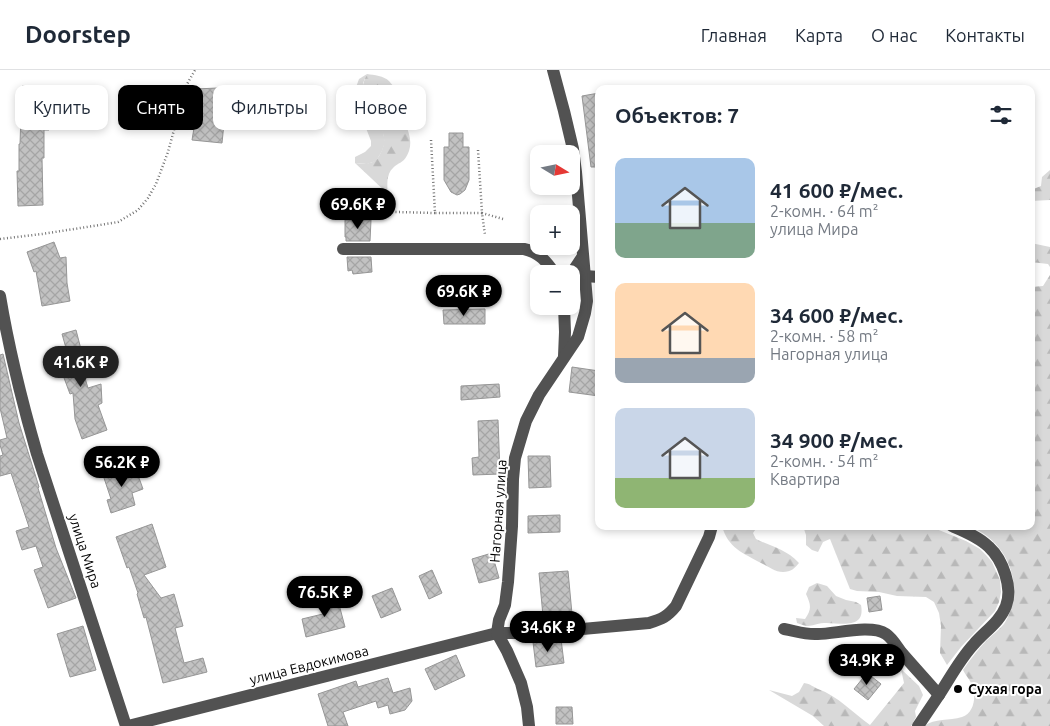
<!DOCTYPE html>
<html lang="ru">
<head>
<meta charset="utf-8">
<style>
  body { margin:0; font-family:Ubuntu,sans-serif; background:#f6f6f7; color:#1f2937; height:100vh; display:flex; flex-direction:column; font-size:19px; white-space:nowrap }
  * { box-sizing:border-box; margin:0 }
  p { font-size:16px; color:#747a83 }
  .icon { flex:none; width:28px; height:28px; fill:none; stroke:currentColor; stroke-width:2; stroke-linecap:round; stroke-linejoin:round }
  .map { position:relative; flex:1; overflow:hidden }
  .drawer { position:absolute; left:595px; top:15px; width:440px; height:445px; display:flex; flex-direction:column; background:#fff; border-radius:10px; box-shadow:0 2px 8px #0003 }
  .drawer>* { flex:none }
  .hud { position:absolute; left:15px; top:15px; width:475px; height:45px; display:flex; gap:10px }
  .needle { width:32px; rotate:100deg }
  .buttons { position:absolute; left:530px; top:75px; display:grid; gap:10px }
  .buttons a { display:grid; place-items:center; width:50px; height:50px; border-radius:10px; background:#fff; box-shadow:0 2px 8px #0003; font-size:25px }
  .price { position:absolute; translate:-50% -42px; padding:0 11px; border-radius:18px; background:#000; color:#fff; font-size:16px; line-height:32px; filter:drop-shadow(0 1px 2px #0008) }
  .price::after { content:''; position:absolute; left:50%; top:30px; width:15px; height:11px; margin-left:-8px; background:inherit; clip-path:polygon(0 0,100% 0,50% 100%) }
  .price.on { background:#222; color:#fff }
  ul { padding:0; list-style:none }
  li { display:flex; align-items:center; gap:15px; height:125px; padding:0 20px }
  li span { display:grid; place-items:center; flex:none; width:140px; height:100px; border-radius:10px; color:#555 }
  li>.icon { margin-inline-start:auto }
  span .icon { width:60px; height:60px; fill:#fffc; stroke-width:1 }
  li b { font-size:21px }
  h2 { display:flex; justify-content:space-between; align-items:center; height:60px; padding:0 20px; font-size:21px }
  .pill { padding:0 18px; border-radius:10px; background:#fff; box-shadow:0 2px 8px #0003; font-size:18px; line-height:45px }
  .pill.on { background:#000; color:#fff }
  header { display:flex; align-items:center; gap:30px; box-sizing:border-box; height:70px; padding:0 25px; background:#fff; border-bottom:1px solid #e0e1e3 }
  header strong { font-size:24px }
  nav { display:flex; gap:28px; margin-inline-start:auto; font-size:18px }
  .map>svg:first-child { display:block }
  .green { fill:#d9d9d9 }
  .forest { fill:url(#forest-firs) }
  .building { fill:url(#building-cross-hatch); stroke:#969696 }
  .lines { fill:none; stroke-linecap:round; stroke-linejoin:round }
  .path { stroke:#747474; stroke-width:2.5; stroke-dasharray:1 2.5; stroke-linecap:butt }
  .minor { stroke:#525252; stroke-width:12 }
  .poi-dot { fill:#000; stroke:#fff; stroke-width:2 }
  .labels { text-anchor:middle; stroke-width:4; stroke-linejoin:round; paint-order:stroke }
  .street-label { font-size:14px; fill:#000; stroke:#fff }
  .poi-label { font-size:14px; font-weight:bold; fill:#000; stroke:#fff; text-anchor:start }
</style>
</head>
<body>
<header>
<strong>Doorstep</strong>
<nav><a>Главная</a><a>Карта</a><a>О нас</a><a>Контакты</a></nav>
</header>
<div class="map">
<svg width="1050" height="656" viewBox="0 0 1050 656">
  <defs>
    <pattern id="forest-firs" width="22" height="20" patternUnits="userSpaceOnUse" patternTransform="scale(1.25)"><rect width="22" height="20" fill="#d9d9d9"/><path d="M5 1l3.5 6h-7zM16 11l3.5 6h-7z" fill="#b8b8b8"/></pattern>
    <pattern id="building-cross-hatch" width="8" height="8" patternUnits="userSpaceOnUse" patternTransform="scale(1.25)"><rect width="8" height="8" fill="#c2c2c2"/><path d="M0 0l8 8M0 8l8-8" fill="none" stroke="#a5a5a5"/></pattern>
  </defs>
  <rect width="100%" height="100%" fill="#fff"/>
  <path class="green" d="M 367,4 L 363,13 L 376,50 L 383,62 L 385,72 L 382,81 L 376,91 L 367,94 L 355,93 L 355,87 L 365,82 L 371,76 L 371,71 L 359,40 L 356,29 L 355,20 L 359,9 Z"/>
  <g class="forest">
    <path d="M 367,4 C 374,5 384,6 389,11 C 399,21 400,35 403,47 C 407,58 413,70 409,81 C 404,94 400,91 393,98 C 386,104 387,116 388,124 L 355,93 C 365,94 374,95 379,86 C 394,62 373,53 365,34 C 361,23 362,14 367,4 Z"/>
    <path d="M 1050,100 L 1050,130 L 1031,131 L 1031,120 L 1041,116 L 1042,107 Z"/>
    <path d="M 1031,173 L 1050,177 L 1050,197 L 1048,194 L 1031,192 Z"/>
    <path d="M 1050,205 L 1050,656 L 924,656 C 935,648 949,651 962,647 C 975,643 977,624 971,613 C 969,609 965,604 963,600 C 970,590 978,579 987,570 C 992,565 999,560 1004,554 C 1027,517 1008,471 969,456 L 1031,456 L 1031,217 L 1043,216 Z"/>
    <path d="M 722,456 L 758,456 L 753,463 L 756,469 C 772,477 786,479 799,493 C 795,498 791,502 783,502 C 775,502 768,496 761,493 C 743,483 728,478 722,456 Z"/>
    <path d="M 803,456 L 929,456 L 966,471 L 980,479 L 986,485 L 992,492 L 1000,510 L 1001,522 L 999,532 L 995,541 L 961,577 L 947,595 L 940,583 L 941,556 L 939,543 L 934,532 L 926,527 L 897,526 L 879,522 L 857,521 L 850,519 L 830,469 L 823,472 L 818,482 L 812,480 L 806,475 L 806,465 Z"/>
    <path d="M 817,513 L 827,516 L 836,526 L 846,530 L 856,532 L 861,535 C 866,561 838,552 824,553 C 811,554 811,559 797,553 L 796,548 L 805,549 C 812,539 811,535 806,524 L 809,517 Z"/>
    <path d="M 901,599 L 919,616 L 923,625 L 915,641 L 916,647 L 911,656 L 824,656 L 813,646 L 769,620 L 792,626 L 799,622 L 804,613 C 811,614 813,617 818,619 C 838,626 853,643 870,655 L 904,613 Z"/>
  </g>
  <g class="building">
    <path d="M 22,16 L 51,17 L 49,60 L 44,60 L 44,88 L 42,88 L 43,135 L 18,136 L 17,101 L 19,101 L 19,74 L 20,74 Z"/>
    <path d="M 241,17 L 242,34 L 226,34 L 222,73 L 192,70 L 194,58 L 197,58 L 195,19 Z"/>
    <path d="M 599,23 L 599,97 L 591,97 L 582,26 Z"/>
    <path d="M 449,63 L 463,63 L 463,77 L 469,77 L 469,110 L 465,120 L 460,124 L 457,125 L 451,122 L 444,110 L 444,77 L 449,77 Z"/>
    <path d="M 345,150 L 371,150 L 370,171 L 346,171 L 346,167 L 345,167 Z"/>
    <path d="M 54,172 L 60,188 L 66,187 L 67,213 L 70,231 L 42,236 L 36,201 L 34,202 L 27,182 Z"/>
    <path d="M 347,187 L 371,187 L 372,202 L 353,204 L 352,200 L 348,201 Z"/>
    <path d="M 485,239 L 485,254 L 444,254 L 443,240 Z"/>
    <path d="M 76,260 L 84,291 L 80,292 L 88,318 L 101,314 L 102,333 L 98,335 L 107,360 L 82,369 L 75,349 L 73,323 L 70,324 L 60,297 L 55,280 L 66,278 L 62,264 Z"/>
    <path d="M 3,284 L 19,353 L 39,417 L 38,418 L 56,478 L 76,528 L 48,538 L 34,500 L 43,497 L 36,476 L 22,480 L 16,461 L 29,457 L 11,403 L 0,406 L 0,386 L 3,385 L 0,375 L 0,370 L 7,368 L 0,338 L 0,285 Z"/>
    <path d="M 572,297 L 599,301 L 599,326 L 569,322 Z"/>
    <path d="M 499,314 L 500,327 L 461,330 L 461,316 Z"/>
    <path d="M 498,350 L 500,404 L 473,405 L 472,388 L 479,387 L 478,351 Z"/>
    <path d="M 528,386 L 550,386 L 551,417 L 529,418 Z"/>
    <path d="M 134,394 L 143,419 L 132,423 L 135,435 L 111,443 L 107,430 L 111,429 L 103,405 Z"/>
    <path d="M 560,445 L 560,462 L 528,463 L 528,446 Z"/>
    <path d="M 152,454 L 166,497 L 144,505 L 161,528 L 174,524 L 183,556 L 175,558 L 184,593 L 203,588 L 207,602 L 163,613 L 146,547 L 144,548 L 137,524 L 138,523 L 129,497 L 127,498 L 116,467 Z"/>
    <path d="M 492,483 L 499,508 L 479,513 L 472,489 Z"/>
    <path d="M 432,500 L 442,523 L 429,529 L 419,506 Z"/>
    <path d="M 568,501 L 572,544 L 543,546 L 539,503 Z"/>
    <path d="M 392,518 L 401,540 L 381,548 L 372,526 Z"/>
    <path d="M 336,523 L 345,557 L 306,567 L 302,549 L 327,543 L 323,526 Z"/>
    <path d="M 880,526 L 882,540 L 869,542 L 867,528 Z"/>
    <path d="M 83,556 L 96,600 L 70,607 L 57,564 Z"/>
    <path d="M 561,569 L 564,593 L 536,597 L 533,572 Z"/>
    <path d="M 456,585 L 465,606 L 435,620 L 425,599 Z"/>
    <path d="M 867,603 L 881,614 L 868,630 L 854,619 Z"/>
    <path d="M 388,608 L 393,623 L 410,618 L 412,631 L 405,640 L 390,644 L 388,635 L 378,638 L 376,631 L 343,642 L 348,656 L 328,656 L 318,624 L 356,611 L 358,617 Z"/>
    <path d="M 556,637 L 572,637 L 573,654 L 556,654 Z"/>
  </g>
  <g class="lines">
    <g class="path">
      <path d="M 431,70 L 435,143 L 482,143 L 485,165"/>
      <path d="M 478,80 L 482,143 L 503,149"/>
      <path d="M 357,141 L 435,143"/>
      <path d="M 0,169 L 42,164 L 106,154 L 118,152 L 138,140 L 148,128 L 156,114 L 168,82 L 186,16 L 195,0"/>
    </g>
    <g class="minor">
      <path d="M 343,179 L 524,179 C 539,182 547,192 555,204"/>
      <path d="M 571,204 L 583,186"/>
      <path d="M 585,206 L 599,207"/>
      <path d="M 0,226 C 9,280 22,332 37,384 L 126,656"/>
      <path d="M 564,286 L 565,262 L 564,236"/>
      <path d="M 784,559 C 796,561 805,565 818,564 C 835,564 871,554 886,564 C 892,568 896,575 901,582 C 913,596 926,610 939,625 C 950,608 960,589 974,574 C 984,562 1000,552 1006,536 C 1013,518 1003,490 989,477 C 979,467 964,461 952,456"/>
      <path d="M 128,656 L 497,563 L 538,563 L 649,553 C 662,549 667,547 676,536 L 709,467 L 712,456"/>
      <path d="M 529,656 L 527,637 L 521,613 L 507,581 L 497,563 L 499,550 L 505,535 L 508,512 L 512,456 L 513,409 L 515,388 L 526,351 L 539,325 L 578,267 L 585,243 L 587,231 L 576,102 L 573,79 L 564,41 L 553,0"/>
      <path d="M 918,656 L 939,625"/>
    </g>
  </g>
  <circle class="poi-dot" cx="958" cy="619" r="5"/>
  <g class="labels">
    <g class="street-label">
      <text transform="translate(498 441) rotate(-86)" y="5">Нагорная улица</text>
      <text transform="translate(85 481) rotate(72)" y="5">улица Мира</text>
      <text transform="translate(309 595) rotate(-14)" y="5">улица Евдокимова</text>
    </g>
    <g class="poi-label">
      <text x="968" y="624">Сухая гора</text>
    </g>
  </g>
</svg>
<div class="buttons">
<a><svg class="needle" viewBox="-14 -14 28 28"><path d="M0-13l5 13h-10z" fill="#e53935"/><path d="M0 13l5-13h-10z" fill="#747a83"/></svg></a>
<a>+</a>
<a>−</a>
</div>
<b class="price" style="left:358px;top:160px">69.6K ₽</b>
<b class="price" style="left:464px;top:247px">69.6K ₽</b>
<b class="price on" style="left:81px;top:318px">41.6K ₽</b>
<b class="price" style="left:122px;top:418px">56.2K ₽</b>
<b class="price" style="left:325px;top:548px">76.5K ₽</b>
<b class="price" style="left:548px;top:583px">34.6K ₽</b>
<b class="price" style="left:867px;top:616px">34.9K ₽</b>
<div class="hud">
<a class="pill">Купить</a>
<a class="pill on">Снять</a>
<a class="pill">Фильтры</a>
<a class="pill">Новое</a>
</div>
<section class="drawer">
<h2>Объектов: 7<svg class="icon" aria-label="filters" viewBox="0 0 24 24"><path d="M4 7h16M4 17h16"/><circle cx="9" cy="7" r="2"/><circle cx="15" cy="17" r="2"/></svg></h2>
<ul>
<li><span style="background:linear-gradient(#a9c7e8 65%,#7fa58c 0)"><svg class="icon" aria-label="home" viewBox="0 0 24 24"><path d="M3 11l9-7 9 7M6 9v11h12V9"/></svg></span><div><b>41 600 ₽/мес.</b><p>2-комн. · 64 m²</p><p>улица Мира</p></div></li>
<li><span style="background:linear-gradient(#ffd9b3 75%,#9aa5b1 0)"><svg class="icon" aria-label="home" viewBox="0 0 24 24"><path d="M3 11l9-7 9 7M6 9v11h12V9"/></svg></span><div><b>34 600 ₽/мес.</b><p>2-комн. · 58 m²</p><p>Нагорная улица</p></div></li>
<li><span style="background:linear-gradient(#c9d6e8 70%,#8fb573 0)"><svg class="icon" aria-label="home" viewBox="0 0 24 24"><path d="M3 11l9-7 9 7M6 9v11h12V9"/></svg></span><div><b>34 900 ₽/мес.</b><p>2-комн. · 54 m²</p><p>Квартира</p></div></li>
</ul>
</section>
</div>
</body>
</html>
